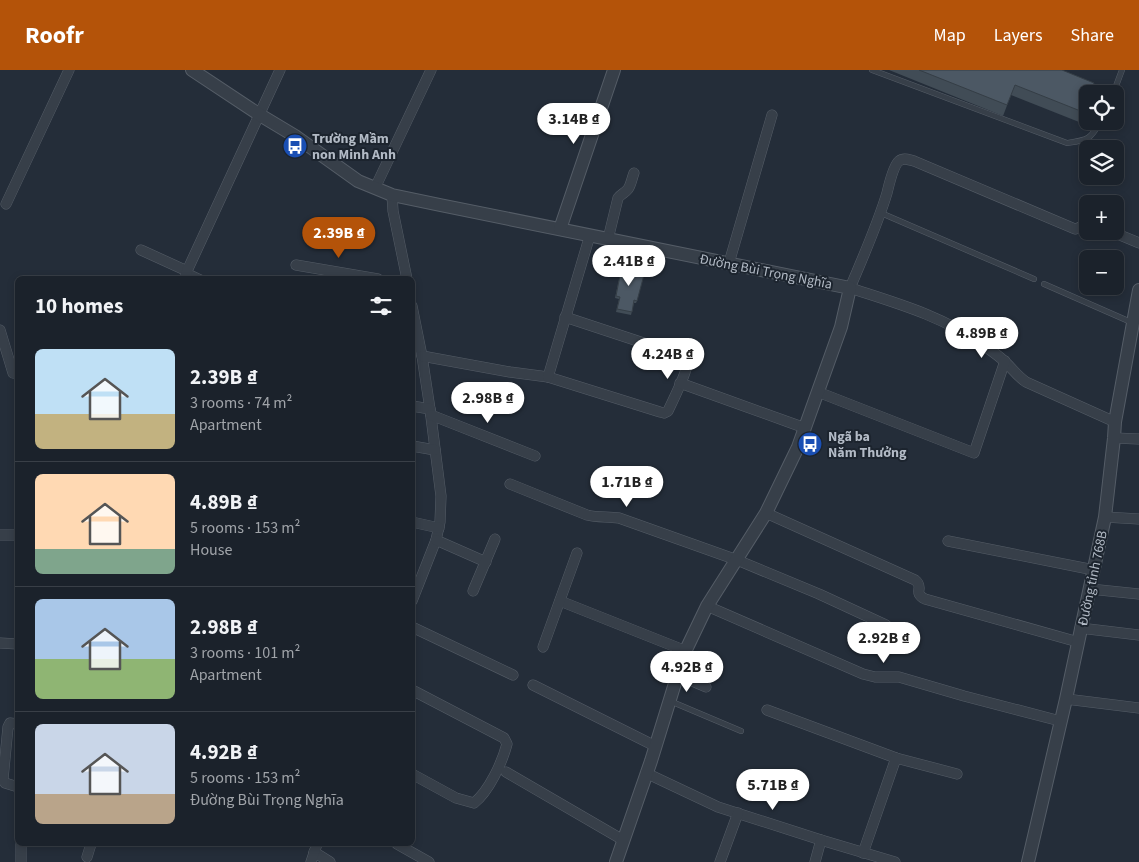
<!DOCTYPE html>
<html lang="en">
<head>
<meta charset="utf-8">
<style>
  body { margin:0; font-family:"Source Sans 3",sans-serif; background:#282f37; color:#f1f3f6; height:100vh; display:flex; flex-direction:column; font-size:19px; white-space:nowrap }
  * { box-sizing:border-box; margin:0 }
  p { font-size:16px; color:#a0a4a9 }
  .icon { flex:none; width:28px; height:28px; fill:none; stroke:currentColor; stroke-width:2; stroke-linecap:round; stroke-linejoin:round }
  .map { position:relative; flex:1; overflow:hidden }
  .details { position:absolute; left:15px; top:206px; width:400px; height:570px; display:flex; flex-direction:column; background:#1b222b; border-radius:8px; box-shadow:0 2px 8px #0003,0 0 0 1px #393f47 }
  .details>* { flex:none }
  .buttons { position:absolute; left:1079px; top:15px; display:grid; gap:10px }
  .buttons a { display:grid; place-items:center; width:45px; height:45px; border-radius:8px; background:#1b222b; box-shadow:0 2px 8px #0003,0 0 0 1px #393f47; font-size:25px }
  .price { position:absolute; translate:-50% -42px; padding:0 11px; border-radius:18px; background:#fff; color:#222; font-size:16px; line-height:32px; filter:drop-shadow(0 1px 2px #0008) }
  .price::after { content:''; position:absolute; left:50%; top:30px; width:15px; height:11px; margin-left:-8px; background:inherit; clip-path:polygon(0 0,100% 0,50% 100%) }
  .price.current { background:#b45309; color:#fff }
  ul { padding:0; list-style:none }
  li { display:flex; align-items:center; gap:15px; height:125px; padding:0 20px }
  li+li { border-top:1px solid #393f47 }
  li span { display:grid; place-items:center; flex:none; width:140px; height:100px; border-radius:8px; color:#555 }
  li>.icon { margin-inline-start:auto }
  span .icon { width:60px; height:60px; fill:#fffc; stroke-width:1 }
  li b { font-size:21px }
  h2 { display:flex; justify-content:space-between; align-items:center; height:60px; padding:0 20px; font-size:21px }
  header { display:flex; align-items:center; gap:30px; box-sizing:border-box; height:70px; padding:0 25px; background:#b45309; color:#fff }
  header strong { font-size:24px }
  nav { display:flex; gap:28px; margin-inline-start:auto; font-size:18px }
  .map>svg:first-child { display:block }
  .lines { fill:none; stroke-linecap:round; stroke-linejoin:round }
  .service-casing { stroke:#555d67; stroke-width:6 }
  .minor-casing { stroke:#555d67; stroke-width:11 }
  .tertiary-casing { stroke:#555d67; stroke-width:14 }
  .service { stroke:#373f49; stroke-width:5 }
  .minor { stroke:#373f49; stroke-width:10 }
  .tertiary { stroke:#373f49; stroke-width:12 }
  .wall { fill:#414c56 }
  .building { fill:#4c5864; stroke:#353e46 }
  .labels { text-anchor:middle; stroke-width:4; stroke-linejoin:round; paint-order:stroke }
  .poi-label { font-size:14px; font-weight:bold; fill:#b2bac5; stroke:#1c242e; text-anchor:start }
  .street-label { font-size:14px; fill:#b2bac5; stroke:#1c242e }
</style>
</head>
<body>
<header>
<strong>Roofr</strong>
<nav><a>Map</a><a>Layers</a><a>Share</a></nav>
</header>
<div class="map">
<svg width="1139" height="792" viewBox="0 0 1139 792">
  <rect width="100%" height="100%" fill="#242d39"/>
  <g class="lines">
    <defs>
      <g id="service">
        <path d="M 872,0 L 1067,73 C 1088,70 1090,70 1101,51"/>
        <path d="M 1113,24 L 1122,0"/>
        <path d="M 881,143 L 1034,209"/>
        <path d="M 187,201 L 204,209"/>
        <path d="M 1044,214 L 1133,253"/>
        <path d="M 670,631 L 741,661"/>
      </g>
      <g id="minor">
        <path d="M 375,118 L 431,0"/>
        <path d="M 392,125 L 393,141 L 407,209"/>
        <path d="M 6,134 L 69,0"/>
        <path d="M 1088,153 C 1082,155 1080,158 1075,159 L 914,91 C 909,90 904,87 899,91 C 893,96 889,115 887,123 C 877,156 863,187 850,218 C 896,233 943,246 983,275 C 990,280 998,285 1004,291 C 1012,298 1017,306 1026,312 L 1115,352"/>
        <path d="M 1110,161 L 1139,173"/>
        <path d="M 608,169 L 618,128 C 621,124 625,123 628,119 C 631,115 632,108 634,103"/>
        <path d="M 141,180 L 187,201"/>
        <path d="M 729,193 L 772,45"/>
        <path d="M 296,195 L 378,209"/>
        <path d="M 185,209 L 187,201 L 280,0"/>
        <path d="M 412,236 L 422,286 L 430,339 L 441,426 L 440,452 L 436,470 L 412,531"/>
        <path d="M 0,260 L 13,303"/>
        <path d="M 422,286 L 510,302 L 548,307 L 660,342 L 664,343 L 668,341 C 672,332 687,303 687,294 C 687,289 684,287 680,285 L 565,247"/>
        <path d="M 548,307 L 590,165"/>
        <path d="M 680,313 L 805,358"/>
        <path d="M 818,322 L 974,383 L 1005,291"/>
        <path d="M 412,336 L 430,339"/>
        <path d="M 431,345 L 535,386"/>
        <path d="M 1114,368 L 1139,369"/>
        <path d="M 412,376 L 435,380"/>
        <path d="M 510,414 L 587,445 C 598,448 608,446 619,448 L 737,490 L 819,524 L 886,555"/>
        <path d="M 766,443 L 915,510 C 925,518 912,522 925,529 L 1078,572"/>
        <path d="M 1105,447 L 1139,449"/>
        <path d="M 412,452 L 439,458"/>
        <path d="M 0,465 L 18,465"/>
        <path d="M 436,470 L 486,492"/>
        <path d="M 948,471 L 1094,500"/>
        <path d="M 1090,519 L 1139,524"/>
        <path d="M 473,521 L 495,469"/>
        <path d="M 560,531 L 686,581"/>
        <path d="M 707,536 L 863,604 L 875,607 L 899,607 L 964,626 L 1060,651"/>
        <path d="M 412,557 L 513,605"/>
        <path d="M 1080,558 L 1139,565"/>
        <path d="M 0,573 L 18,574"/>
        <path d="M 543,577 L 577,483"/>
        <path d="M 678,605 L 706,617"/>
        <path d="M 533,615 L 655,676"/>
        <path d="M 412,620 L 504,668 L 507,674 C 502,693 489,721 474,733 L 456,728 L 412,704"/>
        <path d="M 1066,629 L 1139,638"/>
        <path d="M 767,640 L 896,688 L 957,704"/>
        <path d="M 18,654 L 10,653 L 8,657 L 3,709 L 5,713 L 18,717"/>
        <path d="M 506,702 L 623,770"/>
        <path d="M 646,703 L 718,737 L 821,770 L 895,792"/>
        <path d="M 21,774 L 21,792"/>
        <path d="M 397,774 L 429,792"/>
        <path d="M 314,782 L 330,792"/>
        <path d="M 863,783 L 896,688"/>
        <path d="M 87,787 L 91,774"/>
        <path d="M 311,792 L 317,774"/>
        <path d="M 720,792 L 738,743"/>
        <path d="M 815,792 L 821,770"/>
      </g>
      <g id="tertiary">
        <path d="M 192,0 L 260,45 L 295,66 L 358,111 L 392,125 L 440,135 L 850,218 L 841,257 L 798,377 L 766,443 L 707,536 L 684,584 L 651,691 L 616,792"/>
        <path d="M 560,159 L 614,0"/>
        <path d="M 1028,792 L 1066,629 L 1105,447 L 1114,368 L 1115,352 L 1139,220"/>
      </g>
    </defs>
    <use href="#service" class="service-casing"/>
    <use href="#minor" class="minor-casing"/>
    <use href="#tertiary" class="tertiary-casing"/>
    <use href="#service" class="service"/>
    <use href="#minor" class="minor"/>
    <use href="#tertiary" class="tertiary"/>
  </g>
  <g class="wall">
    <path d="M 889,0 L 1062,0 L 1088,31 L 1079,52 L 1011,25 L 1003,46 Z"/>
    <path d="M 622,195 L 637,231 L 636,233 L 634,233 L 631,245 L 616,242 L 619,229 L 615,228 Z"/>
  </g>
  <g class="building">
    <path d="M 919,0 L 1062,0 L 1094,13 L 1090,24 L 1088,24 L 1088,30 L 1083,42 L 1015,15 L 1007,35 Z"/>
    <path d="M 622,195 L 645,201 L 637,231 L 634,230 L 632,242 L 617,239 L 620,227 L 616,226 Z"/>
  </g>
  <defs>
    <symbol id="bus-disc" viewBox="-11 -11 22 22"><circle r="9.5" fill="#1a4fb4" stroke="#1c242e"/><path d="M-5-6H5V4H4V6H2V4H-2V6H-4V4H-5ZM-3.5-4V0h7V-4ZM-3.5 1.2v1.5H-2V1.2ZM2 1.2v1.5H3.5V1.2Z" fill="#fff"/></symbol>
  </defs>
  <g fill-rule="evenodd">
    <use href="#bus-disc" x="281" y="62" width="28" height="28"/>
    <use href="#bus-disc" x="796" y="360" width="28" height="28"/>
  </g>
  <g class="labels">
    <g class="poi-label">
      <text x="312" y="73">Trường Mầm<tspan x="312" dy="16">non Minh Anh</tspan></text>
      <text x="828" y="371">Ngã ba<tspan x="828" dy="16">Năm Thưởng</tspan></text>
    </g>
    <g class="street-label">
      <text transform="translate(766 201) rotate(11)" y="5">Đường Bùi Trọng Nghĩa</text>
      <text transform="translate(1092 508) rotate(-78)" y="5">Đường tỉnh 768B</text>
    </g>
  </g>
</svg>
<div class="buttons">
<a><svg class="icon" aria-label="locate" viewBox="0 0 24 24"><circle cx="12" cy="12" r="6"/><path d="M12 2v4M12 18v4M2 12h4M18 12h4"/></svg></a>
<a><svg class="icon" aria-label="layers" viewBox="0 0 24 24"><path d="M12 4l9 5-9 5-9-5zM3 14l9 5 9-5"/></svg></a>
<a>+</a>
<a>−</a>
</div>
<b class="price" style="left:574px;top:75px">3.14B ₫</b>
<b class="price current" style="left:339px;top:189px">2.39B ₫</b>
<b class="price" style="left:629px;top:217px">2.41B ₫</b>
<b class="price" style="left:982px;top:289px">4.89B ₫</b>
<b class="price" style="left:668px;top:310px">4.24B ₫</b>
<b class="price" style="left:488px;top:354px">2.98B ₫</b>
<b class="price" style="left:627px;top:438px">1.71B ₫</b>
<b class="price" style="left:884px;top:594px">2.92B ₫</b>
<b class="price" style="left:687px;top:623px">4.92B ₫</b>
<b class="price" style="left:773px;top:741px">5.71B ₫</b>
<section class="details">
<h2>10 homes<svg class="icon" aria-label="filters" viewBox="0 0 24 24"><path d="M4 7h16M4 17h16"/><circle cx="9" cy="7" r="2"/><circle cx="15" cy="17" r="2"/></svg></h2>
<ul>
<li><span style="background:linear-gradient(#bfe0f5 65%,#c2b280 0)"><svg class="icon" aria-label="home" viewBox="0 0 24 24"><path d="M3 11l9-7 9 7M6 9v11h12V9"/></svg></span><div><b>2.39B ₫</b><p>3 rooms · 74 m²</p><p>Apartment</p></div></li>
<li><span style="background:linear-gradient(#ffd9b3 75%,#7fa58c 0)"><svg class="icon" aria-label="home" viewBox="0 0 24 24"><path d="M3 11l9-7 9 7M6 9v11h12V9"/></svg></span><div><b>4.89B ₫</b><p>5 rooms · 153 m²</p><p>House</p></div></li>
<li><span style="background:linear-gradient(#a9c7e8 60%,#8fb573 0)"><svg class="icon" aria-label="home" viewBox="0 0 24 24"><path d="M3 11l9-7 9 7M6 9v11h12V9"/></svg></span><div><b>2.98B ₫</b><p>3 rooms · 101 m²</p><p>Apartment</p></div></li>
<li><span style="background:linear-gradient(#c9d6e8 70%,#b9a48a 0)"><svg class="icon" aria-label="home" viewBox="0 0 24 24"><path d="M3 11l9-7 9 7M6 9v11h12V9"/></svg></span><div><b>4.92B ₫</b><p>5 rooms · 153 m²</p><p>Đường Bùi Trọng Nghĩa</p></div></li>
</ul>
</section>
</div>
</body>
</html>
